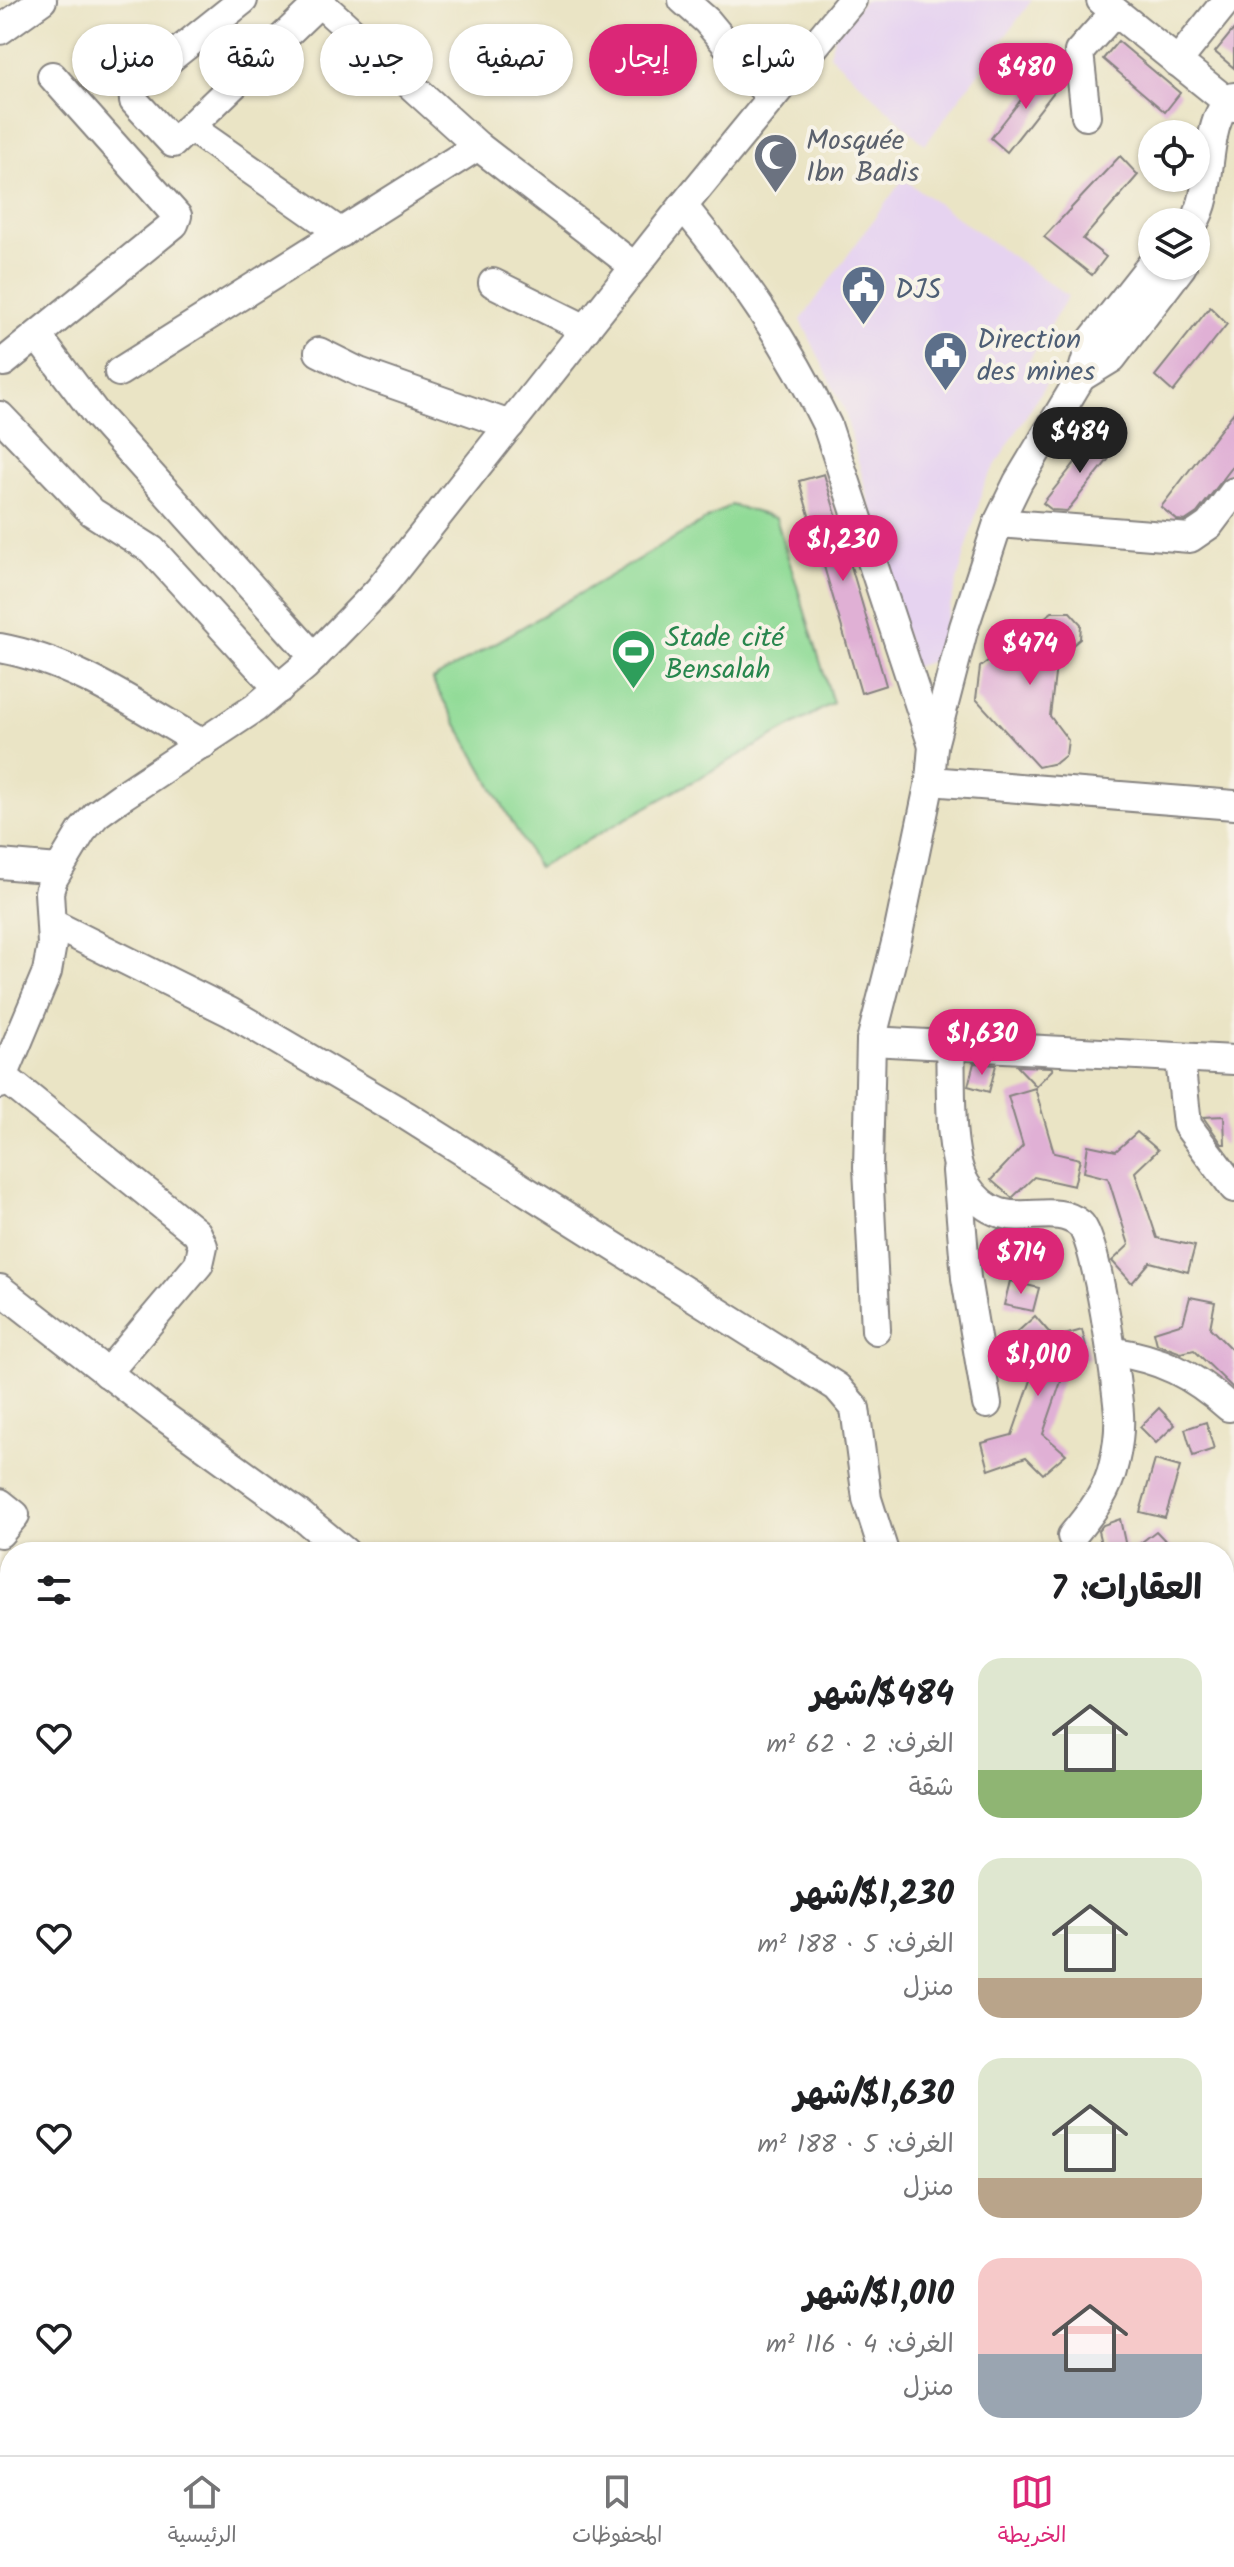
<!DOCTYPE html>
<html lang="ar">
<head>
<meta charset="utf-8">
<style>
  body { margin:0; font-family:Kalam,"Playpen Sans Arabic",sans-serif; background:#f2f2f2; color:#202124; direction:rtl; height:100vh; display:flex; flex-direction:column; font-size:30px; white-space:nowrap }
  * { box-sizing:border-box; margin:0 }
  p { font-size:26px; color:#757577 }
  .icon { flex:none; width:44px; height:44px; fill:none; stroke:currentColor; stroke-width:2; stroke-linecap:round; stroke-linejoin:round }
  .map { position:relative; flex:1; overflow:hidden; direction:ltr }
  .sheet { position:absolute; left:0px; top:1542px; width:1234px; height:914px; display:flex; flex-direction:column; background:#fff; border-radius:32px 32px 0 0; box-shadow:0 2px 6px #0004; direction:rtl }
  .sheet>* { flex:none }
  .banner { position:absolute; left:24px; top:24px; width:800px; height:72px; direction:rtl; display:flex; gap:16px }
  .buttons { position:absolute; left:1138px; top:120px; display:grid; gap:16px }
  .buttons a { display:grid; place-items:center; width:72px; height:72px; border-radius:50%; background:#fff; box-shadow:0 2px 6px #0004; font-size:40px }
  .price { position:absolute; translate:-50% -68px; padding:0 18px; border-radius:28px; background:#db2777; color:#fff; font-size:26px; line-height:52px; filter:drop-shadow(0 2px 4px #0008) }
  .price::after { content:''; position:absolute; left:50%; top:48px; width:24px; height:18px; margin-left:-12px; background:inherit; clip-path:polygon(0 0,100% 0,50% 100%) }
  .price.current { background:#222; color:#fff }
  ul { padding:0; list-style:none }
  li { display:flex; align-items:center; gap:24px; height:200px; padding:0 32px }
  li span { display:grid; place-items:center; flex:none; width:224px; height:160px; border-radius:24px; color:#555 }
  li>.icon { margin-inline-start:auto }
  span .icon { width:96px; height:96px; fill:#fffc; stroke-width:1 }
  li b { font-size:34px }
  h2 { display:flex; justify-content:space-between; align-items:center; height:96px; padding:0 32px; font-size:34px }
  .pill { padding:0 28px; border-radius:36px; background:#fff; box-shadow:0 2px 6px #0004; font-size:28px; line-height:72px }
  .pill.current { background:#db2777; color:#fff }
  .tab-bar { display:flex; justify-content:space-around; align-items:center; height:112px; border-top:2px solid #e0e0e0; background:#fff; font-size:22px; color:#757577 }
  .tab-bar a { display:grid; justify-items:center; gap:4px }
  .tab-bar .current { color:#db2777 }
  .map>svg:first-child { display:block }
  .built { fill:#e6d3f0 }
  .green { fill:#91db97; stroke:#5a7e69; stroke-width:2 }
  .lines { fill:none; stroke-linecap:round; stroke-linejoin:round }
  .river { stroke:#6fa7de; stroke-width:34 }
  .building { fill:#e0b0d5 }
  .minor-casing { stroke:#868380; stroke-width:32 }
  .minor { stroke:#fff; stroke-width:28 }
  .labels { text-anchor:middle; stroke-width:8; stroke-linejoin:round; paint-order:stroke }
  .worship-label { font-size:28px; fill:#5b616d; stroke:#f7f3e8; text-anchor:start }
  .service-label { font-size:28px; fill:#4e5e75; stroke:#f7f3e8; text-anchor:start }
  .leisure-label { font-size:28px; fill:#27864d; stroke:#f7f3e8; text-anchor:start }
</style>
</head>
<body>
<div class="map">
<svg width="1234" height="2455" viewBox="0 0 1234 2455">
  <rect width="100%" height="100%" fill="#f7f3e8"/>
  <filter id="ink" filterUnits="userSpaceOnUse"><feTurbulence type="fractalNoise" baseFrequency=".0125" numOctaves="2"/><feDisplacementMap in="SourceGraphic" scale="16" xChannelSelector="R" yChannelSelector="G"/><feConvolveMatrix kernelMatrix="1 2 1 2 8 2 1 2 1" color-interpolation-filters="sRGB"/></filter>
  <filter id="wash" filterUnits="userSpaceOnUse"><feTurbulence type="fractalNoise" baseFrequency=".006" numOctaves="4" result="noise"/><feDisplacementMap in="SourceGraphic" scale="32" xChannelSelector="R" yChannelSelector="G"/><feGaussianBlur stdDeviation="1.8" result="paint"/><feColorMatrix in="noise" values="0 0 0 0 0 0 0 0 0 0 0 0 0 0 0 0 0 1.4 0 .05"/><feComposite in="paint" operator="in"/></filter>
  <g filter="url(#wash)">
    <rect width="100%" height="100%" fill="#eae4c5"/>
    <g class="built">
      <path d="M 864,0 L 1032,0 L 925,145 L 829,54 L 835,35 Z"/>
      <path d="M 903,179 L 1068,296 L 1027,364 L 1046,384 L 985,482 L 935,660 L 914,667 L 844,409 L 801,320 Z"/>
    </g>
    <path class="green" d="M 731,505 L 776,518 L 833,703 L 538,868 L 432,680 Z"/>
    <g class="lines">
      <g class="river">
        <path d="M 0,2309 L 10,2324"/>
        <path d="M 67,2455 L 67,2446"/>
      </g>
    </g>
    <g id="blocks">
      <g class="building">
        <path d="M 1234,29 L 1234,68 L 1215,52 Z"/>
        <path d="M 1118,41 L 1180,93 L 1165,112 L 1103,59 Z"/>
        <path d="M 1045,69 L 1060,84 L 1007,152 L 991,138 Z"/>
        <path d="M 1120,156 L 1138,175 L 1083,239 L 1106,257 L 1092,275 L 1044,237 Z"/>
        <path d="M 1210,307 L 1227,324 L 1173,392 L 1155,376 Z"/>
        <path d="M 1234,412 L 1234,465 L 1197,513 L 1185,521 L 1177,520 L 1161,507 Z"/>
        <path d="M 1097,435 L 1116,450 L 1067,511 L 1052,510 L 1043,503 Z"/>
        <path d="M 824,474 L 886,685 L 861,693 L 799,481 Z"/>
        <path d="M 1052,612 L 1070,612 L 1081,624 L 1080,639 L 1057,658 L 1050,716 L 1068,740 L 1066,755 L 1056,763 L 1038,767 L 976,699 L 980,667 Z"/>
        <path d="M 974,1063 L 996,1065 L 989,1092 L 968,1086 Z"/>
        <path d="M 1017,1066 L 1051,1067 L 1053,1069 L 1036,1086 Z"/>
        <path d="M 1035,1088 L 1054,1153 L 1080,1159 L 1074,1186 L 1034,1177 L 1012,1198 L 991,1180 L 1023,1146 L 1008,1096 Z"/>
        <path d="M 1224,1116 L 1225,1144 L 1222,1144 L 1203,1117 Z"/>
        <path d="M 1137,1132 L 1158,1150 L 1135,1172 L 1157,1238 L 1195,1246 L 1188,1272 L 1150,1262 L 1132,1283 L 1112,1261 L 1129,1245 L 1108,1178 L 1084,1172 L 1088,1145 L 1116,1151 Z"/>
        <path d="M 998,1229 L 1011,1232 L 1021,1242 L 1001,1263 L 982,1244 Z"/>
        <path d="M 1050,1237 L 1059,1266 L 1035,1272 L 1026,1245 Z"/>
        <path d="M 1010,1281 L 1039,1288 L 1033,1311 L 1004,1305 Z"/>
        <path d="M 1190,1297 L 1215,1302 L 1210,1328 L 1234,1352 L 1234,1389 L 1194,1350 L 1181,1353 L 1157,1344 L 1154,1332 L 1183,1323 Z"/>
        <path d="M 1035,1316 L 1054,1338 L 1082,1330 L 1089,1358 L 1067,1364 L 1043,1434 L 1066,1454 L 1043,1474 L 1026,1457 L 989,1470 L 982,1443 L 1012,1435 L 1037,1363 L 1013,1336 Z"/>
        <path d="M 1159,1408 L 1175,1425 L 1156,1443 L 1140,1427 Z"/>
        <path d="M 1206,1422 L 1214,1449 L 1193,1456 L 1185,1429 Z"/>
        <path d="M 1155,1460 L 1180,1467 L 1165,1518 L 1140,1512 Z"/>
        <path d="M 1120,1519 L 1126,1547 L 1103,1552 L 1098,1531 L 1103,1525 Z"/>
        <path d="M 1156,1531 L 1176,1552 L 1129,1552 Z"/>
      </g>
    </g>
  </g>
  <g filter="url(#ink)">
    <use href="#blocks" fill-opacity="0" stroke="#868380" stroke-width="2"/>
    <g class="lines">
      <defs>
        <g id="minor">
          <path d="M 243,0 L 133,88 L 134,101 L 173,143 L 322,0"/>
          <path d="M 683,0 L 707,21 L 771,98"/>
          <path d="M 1101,0 L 1234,107"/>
          <path d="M 319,2 L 478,146 L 635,267"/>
          <path d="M 0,30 L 42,0"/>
          <path d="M 1177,62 L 1227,0"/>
          <path d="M 1086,116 L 1079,52 L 1115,12"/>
          <path d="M 191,128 L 341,233"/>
          <path d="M 683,206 C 741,277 787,342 827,425 L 933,746"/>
          <path d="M 1194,222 C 1216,189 1201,119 1234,97"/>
          <path d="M 493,283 L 586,329"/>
          <path d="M 38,337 L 96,414 L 314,657"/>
          <path d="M 319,352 L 359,372 L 510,425"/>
          <path d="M 4,362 L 174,224 L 177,216 L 52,76"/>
          <path d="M 119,372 L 478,146"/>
          <path d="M 1081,377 L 1112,358 L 1182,266"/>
          <path d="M 0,416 L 92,512 L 152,550 L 279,689"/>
          <path d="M 998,523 L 1190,538 L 1209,525 L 1234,492"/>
          <path d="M 0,648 C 76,662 137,706 203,744"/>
          <path d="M 930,781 L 1234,805"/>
          <path d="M 0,864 L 58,869"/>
          <path d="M 51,923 L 230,1012 L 407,1116 L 837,1387 L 855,1408 L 867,1499 L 884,1552"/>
          <path d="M 871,1041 L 1234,1060"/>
          <path d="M 950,1047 C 952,1084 947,1155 966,1185 C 1003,1241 1048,1197 1080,1224 C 1097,1238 1117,1386 1119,1414 C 1120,1431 1118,1446 1114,1463 C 1108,1492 1091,1513 1072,1536"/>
          <path d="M 1180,1059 L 1187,1125 L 1234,1188"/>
          <path d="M 0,1074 L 197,1233 L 203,1246 L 199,1264 L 107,1373"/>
          <path d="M 0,1084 L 47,972 L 52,944 L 49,892 L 53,879 L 82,831 L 97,814 L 122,796 L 255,708 L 305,666 L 379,590 L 683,206 L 852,0"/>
          <path d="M 957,1171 L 966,1278 L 987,1404"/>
          <path d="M 0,1289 L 155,1410 L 299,1514 L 345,1552"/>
          <path d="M 876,1330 L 868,1167 L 871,1041 L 897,939 L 930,781 L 933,746 L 964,627 L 998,523 L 1018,482 L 1081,377 L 1092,340 L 1152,264"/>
          <path d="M 1111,1351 C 1161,1359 1191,1373 1229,1407"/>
          <path d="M 0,1503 L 15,1515 L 0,1533"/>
          <path d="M 868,2446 L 869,2455"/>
        </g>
      </defs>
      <use href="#minor" class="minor-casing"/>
      <use href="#minor" class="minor"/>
    </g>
  </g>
  <defs>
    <symbol id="mosque-pin" viewBox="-11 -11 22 30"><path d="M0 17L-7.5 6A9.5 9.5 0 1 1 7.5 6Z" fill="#6b7280" stroke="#f7f3e8"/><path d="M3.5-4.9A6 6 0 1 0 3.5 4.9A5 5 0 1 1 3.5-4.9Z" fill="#fff"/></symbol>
    <symbol id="civic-pin" viewBox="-11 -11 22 30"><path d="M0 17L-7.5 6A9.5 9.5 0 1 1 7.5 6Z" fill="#5c6f8a" stroke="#f7f3e8"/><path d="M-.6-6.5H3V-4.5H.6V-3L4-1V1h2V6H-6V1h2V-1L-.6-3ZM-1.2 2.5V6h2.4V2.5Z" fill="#fff"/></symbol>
    <symbol id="stadium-pin" viewBox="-11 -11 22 30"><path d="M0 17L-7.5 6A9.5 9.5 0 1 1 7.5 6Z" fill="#2e9e5b" stroke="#f7f3e8"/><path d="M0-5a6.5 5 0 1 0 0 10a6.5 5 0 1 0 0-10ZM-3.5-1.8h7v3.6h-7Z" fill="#fff"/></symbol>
  </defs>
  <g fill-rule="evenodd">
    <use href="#mosque-pin" x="750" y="130" width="51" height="69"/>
    <use href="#civic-pin" x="838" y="262" width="51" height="69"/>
    <use href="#civic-pin" x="920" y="328" width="51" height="69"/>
    <use href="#stadium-pin" x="608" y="626" width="51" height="69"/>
  </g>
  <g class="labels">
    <g class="worship-label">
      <text x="806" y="149">Mosquée<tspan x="806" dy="32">Ibn Badis</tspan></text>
    </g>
    <g class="service-label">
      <text x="895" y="298">DJS</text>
      <text x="977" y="348">Direction<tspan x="977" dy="32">des mines</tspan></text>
    </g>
    <g class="leisure-label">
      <text x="665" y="646">Stade cité<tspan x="665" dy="32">Bensalah</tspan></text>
    </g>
  </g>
</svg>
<div class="buttons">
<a><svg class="icon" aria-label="locate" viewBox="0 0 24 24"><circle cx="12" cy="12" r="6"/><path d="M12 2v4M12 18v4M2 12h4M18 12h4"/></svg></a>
<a><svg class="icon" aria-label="layers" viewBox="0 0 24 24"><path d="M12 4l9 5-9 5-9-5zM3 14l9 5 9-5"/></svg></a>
</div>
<b class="price" style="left:1026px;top:111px">$480</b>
<b class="price current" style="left:1080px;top:475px">$484</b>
<b class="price" style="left:843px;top:583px">$1,230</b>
<b class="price" style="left:1030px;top:687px">$474</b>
<b class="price" style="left:982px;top:1077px">$1,630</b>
<b class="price" style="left:1021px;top:1296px">$714</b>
<b class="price" style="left:1038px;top:1398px">$1,010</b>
<div class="banner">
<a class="pill">شراء</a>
<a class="pill current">إيجار</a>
<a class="pill">تصفية</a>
<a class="pill">جديد</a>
<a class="pill">شقة</a>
<a class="pill">منزل</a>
</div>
<section class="sheet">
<h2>العقارات: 7<svg class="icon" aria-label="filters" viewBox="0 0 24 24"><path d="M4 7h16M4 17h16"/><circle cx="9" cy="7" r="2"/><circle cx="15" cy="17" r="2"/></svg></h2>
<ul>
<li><span style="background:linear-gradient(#dfe7d0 70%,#8fb573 0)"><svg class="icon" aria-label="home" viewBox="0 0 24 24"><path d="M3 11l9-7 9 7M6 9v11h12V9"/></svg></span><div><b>$484/شهر</b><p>الغرف: 2 · 62 m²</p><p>شقة</p></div><svg class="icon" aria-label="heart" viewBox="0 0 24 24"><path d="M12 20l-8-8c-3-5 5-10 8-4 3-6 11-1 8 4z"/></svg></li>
<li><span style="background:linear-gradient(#dfe7d0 75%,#b9a48a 0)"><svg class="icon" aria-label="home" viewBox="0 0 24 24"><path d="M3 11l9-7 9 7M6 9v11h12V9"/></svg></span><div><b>$1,230/شهر</b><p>الغرف: 5 · 188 m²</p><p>منزل</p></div><svg class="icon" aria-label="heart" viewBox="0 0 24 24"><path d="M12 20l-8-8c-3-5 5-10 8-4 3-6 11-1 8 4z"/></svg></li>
<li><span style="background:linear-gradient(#dfe7d0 75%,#b9a48a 0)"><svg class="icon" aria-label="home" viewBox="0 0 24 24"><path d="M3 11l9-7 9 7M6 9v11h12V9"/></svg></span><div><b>$1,630/شهر</b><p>الغرف: 5 · 188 m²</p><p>منزل</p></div><svg class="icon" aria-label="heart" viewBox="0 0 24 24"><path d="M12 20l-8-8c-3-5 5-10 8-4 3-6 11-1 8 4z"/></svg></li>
<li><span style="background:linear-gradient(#f6c9c9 60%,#9aa5b1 0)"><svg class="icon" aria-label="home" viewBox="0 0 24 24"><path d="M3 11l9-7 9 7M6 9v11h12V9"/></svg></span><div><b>$1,010/شهر</b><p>الغرف: 4 · 116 m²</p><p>منزل</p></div><svg class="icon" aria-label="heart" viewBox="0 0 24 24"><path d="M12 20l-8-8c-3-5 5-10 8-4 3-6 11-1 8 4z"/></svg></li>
</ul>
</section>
</div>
<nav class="tab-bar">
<a class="current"><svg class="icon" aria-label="map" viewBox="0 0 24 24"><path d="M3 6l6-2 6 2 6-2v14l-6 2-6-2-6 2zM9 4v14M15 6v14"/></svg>الخريطة</a>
<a><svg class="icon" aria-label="saved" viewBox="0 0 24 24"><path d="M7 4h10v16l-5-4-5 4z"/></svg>المحفوظات</a>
<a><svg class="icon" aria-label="home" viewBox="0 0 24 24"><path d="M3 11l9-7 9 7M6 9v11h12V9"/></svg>الرئيسية</a>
</nav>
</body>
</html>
